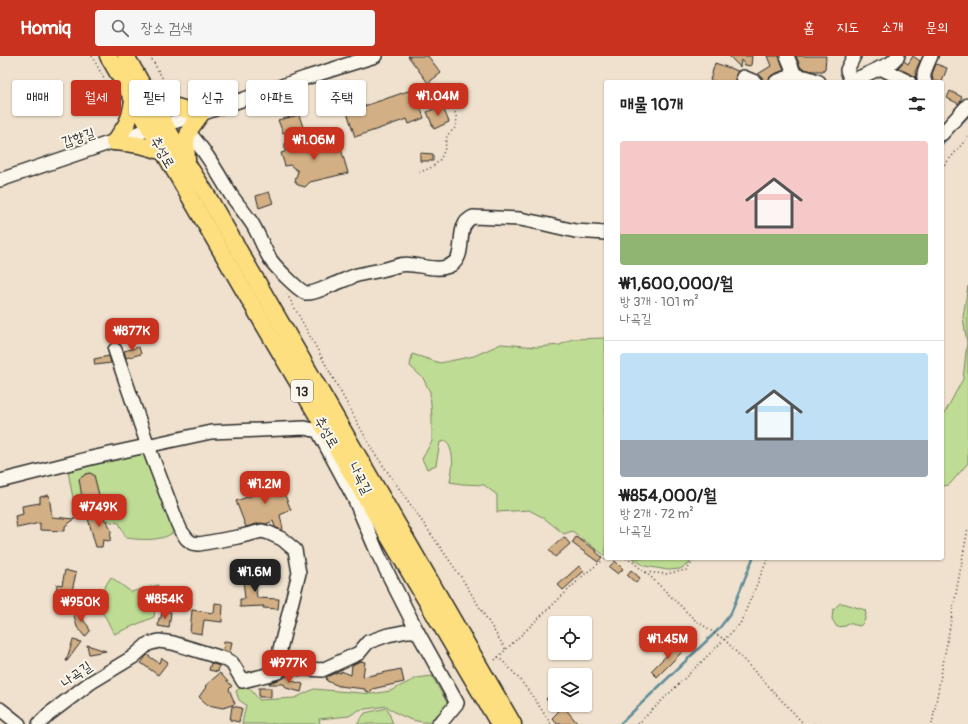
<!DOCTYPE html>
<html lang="ko">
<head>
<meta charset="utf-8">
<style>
  body { margin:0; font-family:Pangolin,"Poor Story",sans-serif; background:#f6f6f6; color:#222; height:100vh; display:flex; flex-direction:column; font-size:15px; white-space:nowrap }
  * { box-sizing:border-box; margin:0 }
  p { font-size:13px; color:#767676 }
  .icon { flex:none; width:22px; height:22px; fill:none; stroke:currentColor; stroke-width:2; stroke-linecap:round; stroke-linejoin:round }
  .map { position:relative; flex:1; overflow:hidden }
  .panel { position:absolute; left:604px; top:24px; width:340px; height:480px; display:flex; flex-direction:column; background:#fff; border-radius:4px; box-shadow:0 1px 3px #0004 }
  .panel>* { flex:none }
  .hud { position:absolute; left:12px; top:24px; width:380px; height:36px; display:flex; gap:8px }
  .controls { position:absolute; left:548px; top:560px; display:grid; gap:8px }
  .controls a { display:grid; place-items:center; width:44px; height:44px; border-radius:4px; background:#fff; box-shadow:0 1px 3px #0004; font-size:20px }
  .price { position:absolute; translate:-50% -34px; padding:0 9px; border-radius:8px; background:#c8321e; color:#fff; font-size:13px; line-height:26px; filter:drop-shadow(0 1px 2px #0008) }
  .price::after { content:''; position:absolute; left:50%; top:24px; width:12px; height:9px; margin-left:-6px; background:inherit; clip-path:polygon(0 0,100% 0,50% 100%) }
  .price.active { background:#222; color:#fff }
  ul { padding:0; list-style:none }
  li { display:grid; align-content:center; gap:8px; height:212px; padding:0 16px }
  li+li { border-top:1px solid #e0e0e0 }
  li span { display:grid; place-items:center; height:124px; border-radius:4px; color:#555 }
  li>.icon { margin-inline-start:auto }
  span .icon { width:72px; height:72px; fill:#fffc; stroke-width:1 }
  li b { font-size:17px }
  h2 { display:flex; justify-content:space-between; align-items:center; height:48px; padding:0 16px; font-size:17px }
  .tag { padding:0 14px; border-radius:4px; background:#fff; box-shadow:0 1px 3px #0004; font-size:14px; line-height:36px }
  .tag.active { background:#c8321e; color:#fff }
  header { display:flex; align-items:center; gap:24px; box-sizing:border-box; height:56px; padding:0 20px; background:#c8321e; color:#fff }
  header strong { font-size:19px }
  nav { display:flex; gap:22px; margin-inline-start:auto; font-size:14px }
  .search { width:280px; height:36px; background:#f6f6f6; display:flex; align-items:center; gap:10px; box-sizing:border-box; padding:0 14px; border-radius:4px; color:#767676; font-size:15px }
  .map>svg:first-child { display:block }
  .green { fill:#bfdc94; stroke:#758460 }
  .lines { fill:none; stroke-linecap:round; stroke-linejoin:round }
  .stream { stroke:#5f8c99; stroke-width:2.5 }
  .building { fill:#d2af84; stroke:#2b2b2b }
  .minor-casing { stroke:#2b2b2b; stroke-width:16 }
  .major-casing { stroke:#2b2b2b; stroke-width:19 }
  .path { stroke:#2b2b2b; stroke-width:1.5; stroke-dasharray:1 3; stroke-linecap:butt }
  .minor { stroke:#fbf7ec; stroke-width:13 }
  .major { stroke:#fedf80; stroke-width:16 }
  .labels { text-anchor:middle; stroke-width:4; stroke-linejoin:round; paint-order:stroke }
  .shield { fill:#fbf7ec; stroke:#696865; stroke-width:1 }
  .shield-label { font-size:13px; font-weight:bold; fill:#2b2b2b }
  .street-label { font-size:14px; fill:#2b2b2b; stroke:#fbf7ec }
</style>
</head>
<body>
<header>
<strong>Homiq</strong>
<div class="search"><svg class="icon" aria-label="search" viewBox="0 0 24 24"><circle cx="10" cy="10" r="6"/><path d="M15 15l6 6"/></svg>장소 검색</div>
<nav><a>홈</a><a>지도</a><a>소개</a><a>문의</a></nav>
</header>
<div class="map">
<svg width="968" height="668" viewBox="0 0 968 668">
  <rect width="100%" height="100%" fill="#efe1cd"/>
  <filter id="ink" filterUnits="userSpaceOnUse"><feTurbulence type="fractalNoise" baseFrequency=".025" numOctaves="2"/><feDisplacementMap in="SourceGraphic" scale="8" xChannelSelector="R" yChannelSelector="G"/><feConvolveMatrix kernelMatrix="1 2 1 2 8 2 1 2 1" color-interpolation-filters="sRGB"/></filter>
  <g filter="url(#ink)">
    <g class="green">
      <path d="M 968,230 L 968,407 L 949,429 L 942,430 L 942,362 L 963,323 L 967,287 L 963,261 Z"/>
      <path d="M 606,282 L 606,498 L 604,499 L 572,475 L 564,478 L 544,462 L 529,454 L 497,456 L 497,439 L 484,429 L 462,428 L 450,426 C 453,408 455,401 447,385 L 440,386 L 436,409 L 427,413 L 422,403 L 432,385 L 432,362 L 430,336 L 423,322 L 410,310 L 412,298 L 440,307 L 474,300 L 501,288 L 537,291 L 560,289 L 572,283 Z"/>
      <path d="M 143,397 L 147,398 L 176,474 C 164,486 142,484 126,482 L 119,467 L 111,466 L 106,463 L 104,454 L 86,458 L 83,447 L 74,448 L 68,415 Z"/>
      <path d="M 632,502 L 692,502 L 689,508 L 680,513 L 668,514 L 645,510 Z"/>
      <path d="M 111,521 L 131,536 L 158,529 L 154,561 L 114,578 L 106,562 L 95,547 Z"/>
      <path d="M 840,547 L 846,548 L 865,554 L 866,558 L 864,566 L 860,570 L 848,567 L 846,570 L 837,571 L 832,563 L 833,554 Z"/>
      <path d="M 432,620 L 449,650 C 444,655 438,663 433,666 C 418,668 397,660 387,650 L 359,654 L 349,660 L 319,663 L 320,668 L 242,668 L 246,649 L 239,644 L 236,635 L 243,630 L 251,634 L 259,644 L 295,642 L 314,633 L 372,638 L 390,635 L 417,622 Z"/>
      <path d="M 387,652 L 393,668 L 357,668 L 365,657 Z"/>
    </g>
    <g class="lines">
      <g class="stream">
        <path d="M 956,72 L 968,60"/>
        <path d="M 942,88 L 948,80"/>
        <path d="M 620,668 L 718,574 L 731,557 L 753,502"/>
      </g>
    </g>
    <g class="building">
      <path d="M 408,0 L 428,0 L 441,17 L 428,27 Z"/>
      <path d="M 729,0 L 752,0 L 751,10 L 745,9 L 741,4 L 740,11 Z"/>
      <path d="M 767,0 L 779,0 L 784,14 L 772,19 L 769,22 L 768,26 L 763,26 L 762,21 L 758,18 L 771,10 Z"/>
      <path d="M 796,0 L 826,0 L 825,13 L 824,13 L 823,15 L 812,15 L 801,12 Z"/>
      <path d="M 913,0 L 920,5 L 915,16 L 916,22 L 912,19 L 898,12 L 904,5 L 908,8 Z"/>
      <path d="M 715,7 L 738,15 L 735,22 L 737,26 L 717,26 L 710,24 Z"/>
      <path d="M 936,8 L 947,12 L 942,26 L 933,25 L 932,18 Z"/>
      <path d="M 414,33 L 424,62 L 409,68 L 407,63 L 355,81 L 347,56 Z"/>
      <path d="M 950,35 L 962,41 L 959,48 L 947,42 Z"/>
      <path d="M 442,49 L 449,66 L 434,73 L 427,56 Z"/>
      <path d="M 299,59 L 303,71 L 283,77 L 278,64 Z"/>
      <path d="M 289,76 L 299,85 L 302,96 L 339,86 L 348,117 L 310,126 L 305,131 L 298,129 L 295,125 L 298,115 L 290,109 L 285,110 L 281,97 L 285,96 L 285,88 Z"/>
      <path d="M 420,97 L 433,98 L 433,105 L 420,105 Z"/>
      <path d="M 269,136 L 273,147 L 259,152 L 256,140 Z"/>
      <path d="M 139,291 L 141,298 L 126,302 L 124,295 Z"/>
      <path d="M 109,300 L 111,307 L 95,309 L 94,303 Z"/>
      <path d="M 90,417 L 94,419 L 99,439 L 98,442 L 82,456 L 77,458 L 75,450 L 83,447 L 79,423 L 86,418 Z"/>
      <path d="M 277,420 L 291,454 L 280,459 L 283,473 L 281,474 L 275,471 L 273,465 L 266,468 L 260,467 L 246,471 L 236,445 L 259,437 L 256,429 Z"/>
      <path d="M 49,439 L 52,461 L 75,463 L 65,470 L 65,475 L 40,474 L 40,467 L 17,472 L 15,460 L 23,458 L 22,450 L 40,447 L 40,441 Z"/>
      <path d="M 102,455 L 105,465 L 107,464 L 111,475 L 110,485 L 103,484 L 102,491 L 96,491 L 87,459 Z"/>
      <path d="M 564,481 L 570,488 L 555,501 L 549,494 Z"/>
      <path d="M 576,481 L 597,495 L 596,496 L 602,501 L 598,506 L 572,487 Z"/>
      <path d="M 615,505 L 623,513 L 618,518 L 609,511 Z"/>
      <path d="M 579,510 L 584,515 L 563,534 L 558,529 Z"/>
      <path d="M 254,513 L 257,542 L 279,543 L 278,553 L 263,552 L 264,550 L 240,551 L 240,543 L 245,543 L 242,514 Z"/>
      <path d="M 65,514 L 76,517 L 70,544 L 59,542 L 60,537 L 56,536 L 57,528 L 62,529 Z"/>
      <path d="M 631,514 L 640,522 L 636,527 L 627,519 Z"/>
      <path d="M 170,534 L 180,535 L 177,552 L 165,550 L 167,541 L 169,542 Z"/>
      <path d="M 215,547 L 223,548 L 222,566 L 204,564 L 202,578 L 190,576 L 192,554 L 214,557 Z"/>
      <path d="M 81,554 L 84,565 L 88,570 L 90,575 L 85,581 L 77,571 L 73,556 Z"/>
      <path d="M 162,555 L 171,556 L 169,572 L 158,570 L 159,562 L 161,562 Z"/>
      <path d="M 73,584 L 81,586 L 67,605 L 66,605 Z"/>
      <path d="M 224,585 L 232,586 L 230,597 L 223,594 Z"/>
      <path d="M 680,586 L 686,592 L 657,621 L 651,615 Z"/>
      <path d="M 87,589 L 106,595 L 89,598 Z"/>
      <path d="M 147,599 L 159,607 L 162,602 L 168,606 L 158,619 L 141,607 Z"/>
      <path d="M 360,605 L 365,606 L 363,621 L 401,613 L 404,626 L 372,633 L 371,636 L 365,635 L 365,633 L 339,630 L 327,625 L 326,621 L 338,616 L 341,617 L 341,615 L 351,619 L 352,609 Z"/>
      <path d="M 211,607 L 219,610 L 218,616 L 209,614 Z"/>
      <path d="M 220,617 L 232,630 L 229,633 L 235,648 L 223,652 L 208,649 L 199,641 L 206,631 L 205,630 Z"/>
      <path d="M 288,620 L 290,620 L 292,625 L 303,628 L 301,636 L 286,632 L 284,628 L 269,628 L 269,627 Z"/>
      <rect x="259" y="632" width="12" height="9"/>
      <path d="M 551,638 L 555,643 L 555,649 L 561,649 L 564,651 L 578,668 L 557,668 L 552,662 L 558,656 L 546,643 Z"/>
      <path d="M 232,650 L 242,652 L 239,666 L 230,664 Z"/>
    </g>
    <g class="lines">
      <defs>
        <g id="minor">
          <path d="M 787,0 L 795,19"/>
          <path d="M 880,12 L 909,26"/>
          <path d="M 743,21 L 755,26"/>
          <path d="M 851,25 L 847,14 L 854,0"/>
          <path d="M 776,26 C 793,18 802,18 819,26"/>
          <path d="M 850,26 L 891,7 L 898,0"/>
          <path d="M 925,26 C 921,19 928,7 931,0"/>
          <path d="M 189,77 C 206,95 218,118 231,139 C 238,149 246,158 253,169 C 259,179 263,191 269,201 C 272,208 299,235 306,237 C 314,238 324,232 332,229 C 339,226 347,223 354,220 C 368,216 382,215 396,210 C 413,204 432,217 449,210 C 470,201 452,170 473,161 L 520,163 L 545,168 L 575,175 L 606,177"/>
          <path d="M 942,78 L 968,49"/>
          <path d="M 0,124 L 150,73 L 201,58 L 305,22 L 375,0"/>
          <path d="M 115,294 L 148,390 L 177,466 L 181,475 L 187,483 L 192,487 L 199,488 L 238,481 L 262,475 L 269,477 L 282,483 L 295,494 L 299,517 L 280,593 L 282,611"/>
          <path d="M 0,425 L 91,402 L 211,376 L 305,372 L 318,375 L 354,442 L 378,498 L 417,575 L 457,647 L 443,664 L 438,668"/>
          <path d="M 0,653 L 19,668"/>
          <path d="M 39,668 L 49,658 L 90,627 L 133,601 L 148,588 L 159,585 L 173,587 L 225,603 L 232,607 L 243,625 L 278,616 L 282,611 L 322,614 L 359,597 L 368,586 L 388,579 L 408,575 L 417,575"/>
        </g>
        <g id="major">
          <path d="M 108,0 L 264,269 L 499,668"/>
          <path d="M 126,0 L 188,109 L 204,134 L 513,668"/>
          <path d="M 147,32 L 173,50 L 201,58 L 190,73 L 186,84 L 187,104"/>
          <path d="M 114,86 C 132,87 146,89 163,96"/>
          <path d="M 114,86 C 127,69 130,65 133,44"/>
        </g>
      </defs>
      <use href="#minor" class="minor-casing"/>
      <use href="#major" class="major-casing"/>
      <g class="path">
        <path d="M 92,0 L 119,51"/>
        <path d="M 150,0 L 167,30"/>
        <path d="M 942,112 L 968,81"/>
        <path d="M 415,117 C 431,113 440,109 445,92 C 446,88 446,83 447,80 C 449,77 452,75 454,73 C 460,65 454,53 450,46 L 441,44"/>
        <path d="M 287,238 L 373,395 L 461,521 L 506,594"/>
        <path d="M 626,502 L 634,507 L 652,522 L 695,564 L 725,584 L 804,668"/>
        <path d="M 646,516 L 666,518 L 687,514 L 695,502"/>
        <path d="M 498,601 C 519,619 536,645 551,668"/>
        <path d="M 495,604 L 586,517 L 606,502"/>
        <path d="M 638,668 L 740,568 L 768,502"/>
        <path d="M 814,668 L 815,668"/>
        <path d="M 932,668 L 968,472"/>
      </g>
      <use href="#minor" class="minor"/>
      <use href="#major" class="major"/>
    </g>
  </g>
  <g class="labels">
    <rect class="shield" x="291" y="324" width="22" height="22" rx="3"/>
    <g class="shield-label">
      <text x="302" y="340">13</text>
    </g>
    <g class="street-label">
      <text transform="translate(78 81) rotate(-18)" y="5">갑향길</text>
      <text transform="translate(163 96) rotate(60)" y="5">추성로</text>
      <text transform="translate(327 376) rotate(60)" y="5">추성로</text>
      <text transform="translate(361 422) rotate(63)" y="5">나곡길</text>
      <text transform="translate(76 618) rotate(-35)" y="5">나곡길</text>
    </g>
  </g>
</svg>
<div class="controls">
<a><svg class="icon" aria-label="locate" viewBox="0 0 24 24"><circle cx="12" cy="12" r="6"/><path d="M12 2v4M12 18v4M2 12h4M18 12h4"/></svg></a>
<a><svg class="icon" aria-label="layers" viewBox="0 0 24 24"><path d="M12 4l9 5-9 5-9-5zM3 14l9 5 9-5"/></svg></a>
</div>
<b class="price" style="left:438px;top:61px">₩1.04M</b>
<b class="price" style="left:314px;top:105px">₩1.06M</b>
<b class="price" style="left:132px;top:296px">₩877K</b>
<b class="price" style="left:265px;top:449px">₩1.2M</b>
<b class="price" style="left:99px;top:472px">₩749K</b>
<b class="price active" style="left:255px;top:537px">₩1.6M</b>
<b class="price" style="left:165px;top:564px">₩854K</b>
<b class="price" style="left:81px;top:567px">₩950K</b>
<b class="price" style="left:668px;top:604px">₩1.45M</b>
<b class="price" style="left:289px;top:628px">₩977K</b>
<div class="hud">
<a class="tag">매매</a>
<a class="tag active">월세</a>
<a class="tag">필터</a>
<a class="tag">신규</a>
<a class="tag">아파트</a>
<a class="tag">주택</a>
</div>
<section class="panel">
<h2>매물 10개<svg class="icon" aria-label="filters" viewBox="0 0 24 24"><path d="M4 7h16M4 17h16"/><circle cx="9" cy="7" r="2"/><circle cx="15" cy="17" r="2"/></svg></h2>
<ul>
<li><span style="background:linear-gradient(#f6c9c9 75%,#8fb573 0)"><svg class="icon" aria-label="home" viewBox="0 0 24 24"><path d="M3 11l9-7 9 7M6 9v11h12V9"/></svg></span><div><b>₩1,600,000/월</b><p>방 3개 · 101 m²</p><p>나곡길</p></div></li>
<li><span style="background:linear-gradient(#bfe0f5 70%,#9aa5b1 0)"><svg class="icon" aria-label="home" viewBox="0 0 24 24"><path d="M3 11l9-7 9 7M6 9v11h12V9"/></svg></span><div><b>₩854,000/월</b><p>방 2개 · 72 m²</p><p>나곡길</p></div></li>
</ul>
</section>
</div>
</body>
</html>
